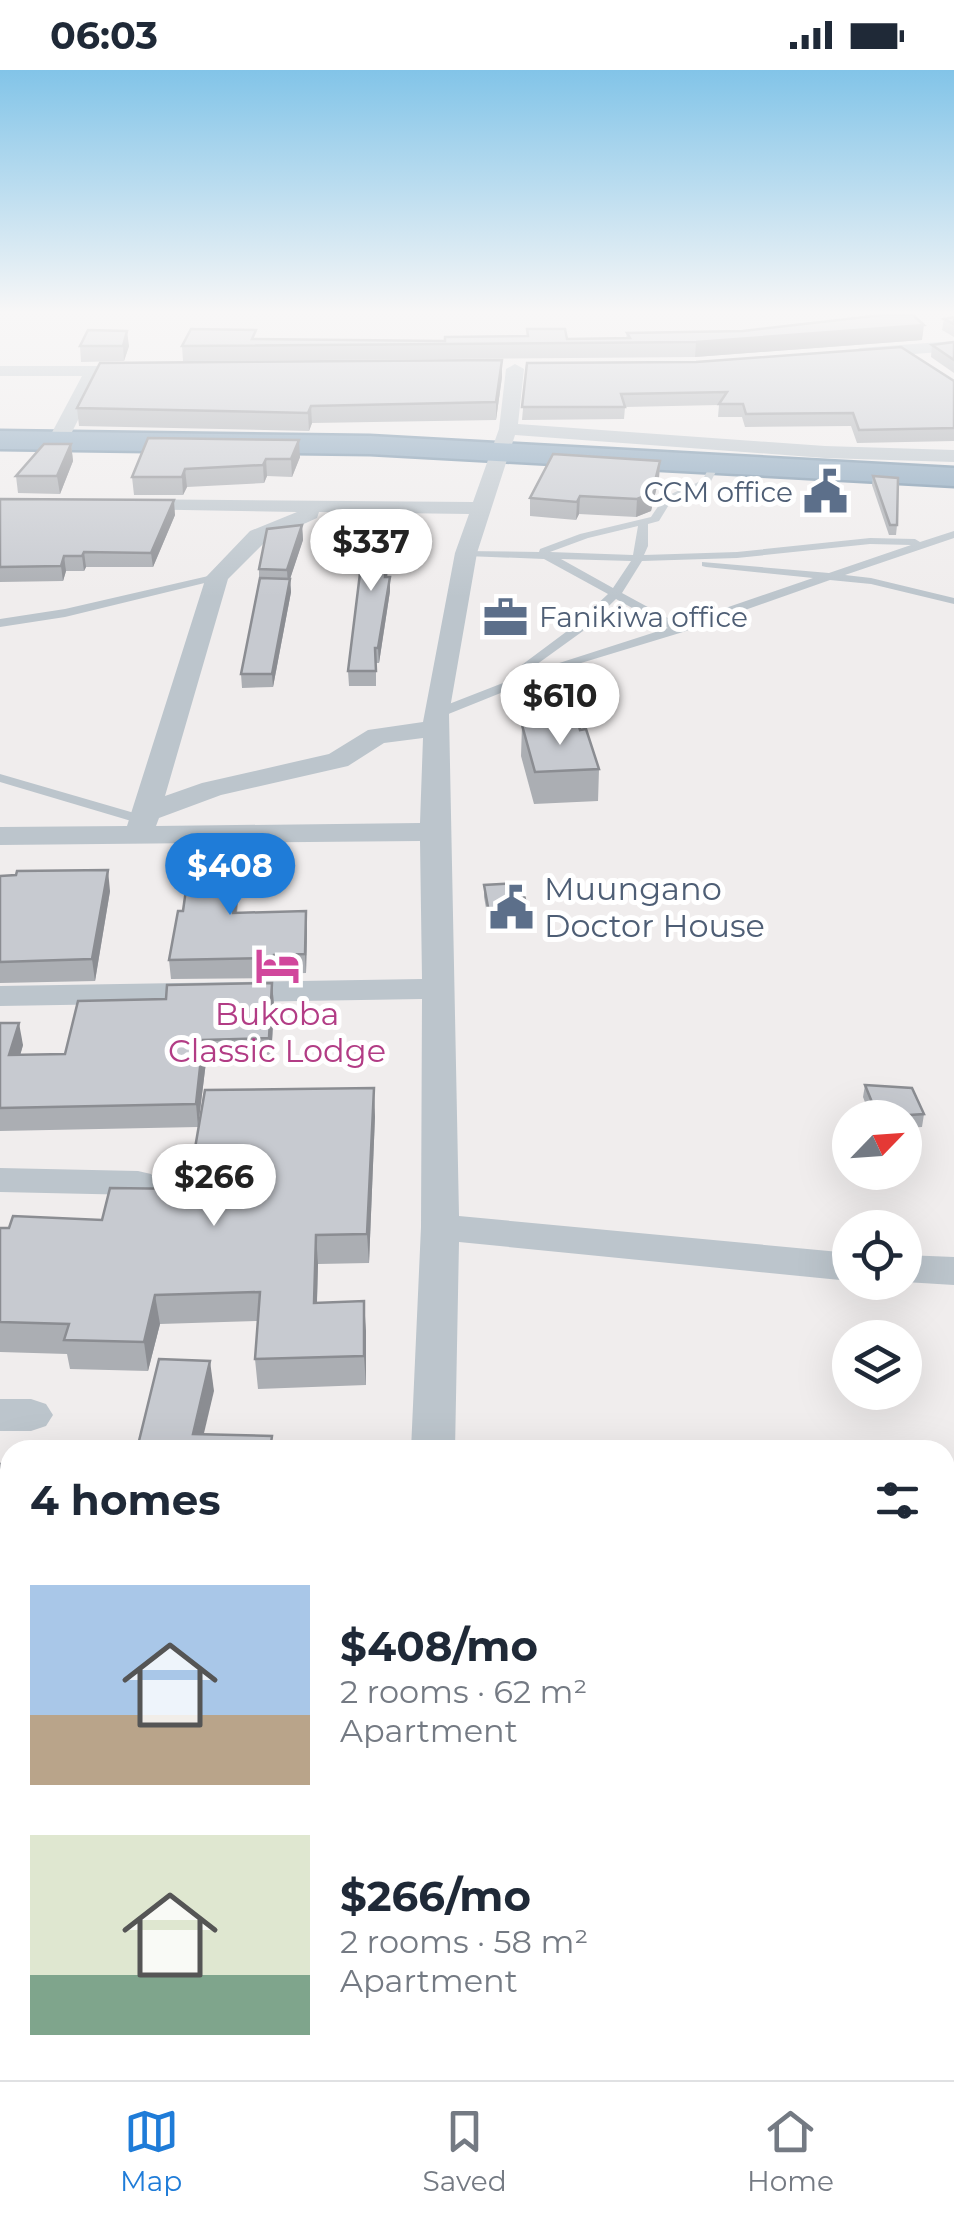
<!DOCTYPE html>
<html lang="en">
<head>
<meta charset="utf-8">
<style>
  body { margin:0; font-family:Montserrat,sans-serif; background:#f6f6f7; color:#1f2937; height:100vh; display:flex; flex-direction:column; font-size:38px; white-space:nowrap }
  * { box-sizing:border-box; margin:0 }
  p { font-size:32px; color:#747a83 }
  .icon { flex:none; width:55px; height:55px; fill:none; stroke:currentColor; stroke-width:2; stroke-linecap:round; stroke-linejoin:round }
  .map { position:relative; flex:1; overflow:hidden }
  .side { position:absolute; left:0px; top:1370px; width:955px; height:640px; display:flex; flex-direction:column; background:#fff; border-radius:30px 30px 0 0; box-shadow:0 10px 40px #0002 }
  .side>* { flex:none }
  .needle { width:65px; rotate:65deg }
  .tools { position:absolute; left:832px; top:1030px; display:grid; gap:20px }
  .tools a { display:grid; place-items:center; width:90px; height:90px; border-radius:50%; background:#fff; box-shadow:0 10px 40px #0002; font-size:50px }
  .price { position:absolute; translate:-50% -85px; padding:0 22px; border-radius:35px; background:#fff; color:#222; font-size:32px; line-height:65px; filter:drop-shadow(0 2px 5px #0008) }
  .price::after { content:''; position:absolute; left:50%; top:60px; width:30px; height:22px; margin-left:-15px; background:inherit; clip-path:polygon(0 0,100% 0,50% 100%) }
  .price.current { background:#1f7cd8; color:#fff }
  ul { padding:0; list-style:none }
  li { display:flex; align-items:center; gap:30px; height:250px; padding:0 30px }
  li span { display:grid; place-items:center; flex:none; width:280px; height:200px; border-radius:0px; color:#555 }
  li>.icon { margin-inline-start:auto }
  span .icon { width:120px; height:120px; fill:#fffc; stroke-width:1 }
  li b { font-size:42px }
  h2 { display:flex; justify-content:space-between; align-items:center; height:120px; padding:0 30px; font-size:42px }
  .status { display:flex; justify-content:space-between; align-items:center; height:70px; padding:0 50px; background:#fff; direction:ltr }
  .status svg { height:28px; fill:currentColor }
  .dock { display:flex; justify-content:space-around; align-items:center; height:140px; border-top:2px solid #e0e1e3; background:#fff; font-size:28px; color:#747a83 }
  .dock a { display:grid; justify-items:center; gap:5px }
  .dock .current { color:#1f7cd8 }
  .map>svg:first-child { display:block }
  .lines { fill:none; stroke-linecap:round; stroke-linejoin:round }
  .highway-casing { stroke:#718ea6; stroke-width:5 }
  .lane { fill:#bcc5cc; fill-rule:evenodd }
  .street { fill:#bcc5cc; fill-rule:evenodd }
  .highway { fill:#86a3bb; fill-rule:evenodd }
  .wall { fill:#abaeb3 }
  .shaded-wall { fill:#8b8d92 }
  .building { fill:#c7cad0; stroke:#8b8d92; stroke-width:2.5 }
  .labels { text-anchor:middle; stroke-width:10; stroke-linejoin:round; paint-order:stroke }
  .far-service-label { font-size:28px; fill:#4e5e75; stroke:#fff; text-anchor:end }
  .service-label { font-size:32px; fill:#4e5e75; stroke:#fff; text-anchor:start }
  .hotel-label { font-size:32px; fill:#b23c85; stroke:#fff }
</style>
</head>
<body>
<div class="status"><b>06:03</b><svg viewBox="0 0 49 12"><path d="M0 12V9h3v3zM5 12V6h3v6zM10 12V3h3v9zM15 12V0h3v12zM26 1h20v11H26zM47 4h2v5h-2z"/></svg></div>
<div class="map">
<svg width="954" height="2010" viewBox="0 0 954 2010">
  <rect width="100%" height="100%" fill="#f0eded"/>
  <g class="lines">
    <defs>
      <path id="highway" d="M 0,361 L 370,366 L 954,398 L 954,416 L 370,384 L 0,379 Z"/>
    </defs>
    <use href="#highway" class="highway-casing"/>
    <g class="lane">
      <path d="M 713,390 L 721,392 L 710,413 L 679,426 L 670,433 L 659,451 L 648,454 L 648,476 L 644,485 L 737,482 L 870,468 L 915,469 L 920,472 L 954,461 L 954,468 L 845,505 L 871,508 L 954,528 L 954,534 L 871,514 L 830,510 L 683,562 L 558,600 L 441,647 L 431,647 L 431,641 L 521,606 L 511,603 L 574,556 L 608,524 L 544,489 L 466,486 L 460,483 L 462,481 L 539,482 L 540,479 L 580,464 L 651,447 C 671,415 677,426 703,409 ZM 638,456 L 633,485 L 550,482 L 588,468 ZM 870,474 L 911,475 L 829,503 L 702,492 L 702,496 L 706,497 L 813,508 L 679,554 L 622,523 L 642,491 L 737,488 ZM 561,489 L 631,491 L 613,518 ZM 616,529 L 668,558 L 522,605 L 583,561 Z"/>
      <path d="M 217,504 L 221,505 L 221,509 L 65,547 L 0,557 L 0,549 L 65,539 Z"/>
      <path d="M 0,704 L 148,747 L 150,750 L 148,753 L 138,753 L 0,712 Z"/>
    </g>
    <g class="street">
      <path d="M 954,271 L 954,281 L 860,288 L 851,283 L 860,278 Z"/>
      <path d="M 515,294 L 524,299 L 518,354 L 825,376 L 954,380 L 954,392 L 825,388 L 515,365 L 477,483 L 449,644 L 459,1146 L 850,1183 L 850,1211 L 459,1172 L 455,1380 L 411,1380 L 421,1157 L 422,929 L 0,936 L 0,916 L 422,909 L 420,771 L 0,775 L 0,757 L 127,756 L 206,507 L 250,461 L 297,442 L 126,439 L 116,433 L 119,429 L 473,432 L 499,359 L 506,299 ZM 319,442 L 469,444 L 455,483 L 423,652 L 368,660 L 329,684 L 202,713 L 165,726 L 228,509 L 266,471 L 317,448 ZM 423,668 L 420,753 L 156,756 L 159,748 L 221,725 L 348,696 L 384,673 Z"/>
      <path d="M 0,296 L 144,296 L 153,301 L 144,306 L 100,306 L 68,370 L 58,376 L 48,370 L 82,306 L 0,306 Z"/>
      <path d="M 0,1098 L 138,1101 L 151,1104 L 157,1113 L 151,1122 L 138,1125 L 0,1122 Z"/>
      <path d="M 905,1185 L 954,1187 L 954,1215 L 905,1212 Z"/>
      <path d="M 0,1329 L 31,1329 L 46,1334 L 53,1345 L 46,1356 L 31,1361 L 0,1361 Z"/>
      <path d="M 10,1655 L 10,1701 L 0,1702 L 0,1656 Z"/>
      <rect x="397" y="2000" width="60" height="10"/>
    </g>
    <use href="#highway" class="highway"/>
  </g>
  <g class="wall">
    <path d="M 954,247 L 954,267 L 942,260 L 944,249 Z"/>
    <path d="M 527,259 L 567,269 L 626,268 L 627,263 L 922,270 L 695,287 L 183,291 L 182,276 L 256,269 L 445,271 L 527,266 Z"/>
    <path d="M 954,272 L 954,303 L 931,287 L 932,275 Z"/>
    <path d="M 80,276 L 129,276 L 124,291 L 81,292 Z"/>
    <path d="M 502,290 L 502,307 L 496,350 L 312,353 L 309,361 L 79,356 L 77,338 Z"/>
    <path d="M 527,293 L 954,311 L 954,371 L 857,373 L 851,356 L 745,357 L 742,347 L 718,347 L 719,335 L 625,337 L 624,349 L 522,350 Z"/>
    <path d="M 148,368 L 300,387 L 292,407 L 267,406 L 264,413 L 187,417 L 183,425 L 134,425 L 132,407 Z"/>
    <path d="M 71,374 L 73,391 L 60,424 L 18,423 L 16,406 Z"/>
    <path d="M 660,391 L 659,408 L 651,441 L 636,447 L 579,444 L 576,450 L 530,446 L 530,428 Z"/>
    <path d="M 873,406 L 897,455 L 896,465 L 889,465 L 872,415 Z"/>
    <path d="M 0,429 L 175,445 L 153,497 L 86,497 L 84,501 L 66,501 L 63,511 L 0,512 Z"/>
    <path d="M 302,455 L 303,470 L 290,509 L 291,522 L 273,617 L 242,618 L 241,604 L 259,509 L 259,499 Z"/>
    <path d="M 391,458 L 387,507 L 390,521 L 379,593 L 376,593 L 376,616 L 349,616 L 348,601 L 362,493 L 360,479 Z"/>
    <path d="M 522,655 L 599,699 L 598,731 L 534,734 L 521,686 Z"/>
    <path d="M 241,802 L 237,843 L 307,860 L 306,903 L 276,904 L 276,908 L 171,909 L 169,890 L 183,841 Z"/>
    <path d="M 0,806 L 110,821 L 95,911 L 0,913 Z"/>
    <path d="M 484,815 L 529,846 L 529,858 L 490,860 L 484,827 Z"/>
    <path d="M 272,913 L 274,935 L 271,990 L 206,992 L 198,1057 L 0,1061 L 0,953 L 23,975 L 20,985 L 65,984 L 166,929 Z"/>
    <path d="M 865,1015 L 924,1044 L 922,1057 L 905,1058 L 905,1048 L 871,1048 L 863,1027 Z"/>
    <path d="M 375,1046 L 369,1193 L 318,1194 L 317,1233 L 366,1261 L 366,1315 L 258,1319 L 255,1289 L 258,1251 L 160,1254 L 148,1301 L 70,1299 L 67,1284 L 0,1282 L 0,1158 L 102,1150 Z"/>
    <rect x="0" y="1394" width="10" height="208"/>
    <path d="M 0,1699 L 10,1699 L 10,2000 L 6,1943 L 0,1943 Z"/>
  </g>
  <g class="shaded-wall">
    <path d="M 924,255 L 922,270 L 695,287 L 696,272 Z"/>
    <path d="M 127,261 L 129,276 L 124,291 L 123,276 Z"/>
    <path d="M 502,290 L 502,307 L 496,350 L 496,332 Z"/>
    <path d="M 311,336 L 312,353 L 309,361 L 308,343 Z"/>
    <path d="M 299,370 L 300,387 L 292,407 L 291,389 Z"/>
    <path d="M 71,374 L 73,391 L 60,424 L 57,406 Z"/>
    <path d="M 266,389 L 267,406 L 264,413 L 263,395 Z"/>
    <path d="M 660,391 L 659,408 L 651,441 L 636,447 L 637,429 Z"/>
    <path d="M 185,399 L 187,417 L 183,425 L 182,407 Z"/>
    <path d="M 580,426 L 579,444 L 576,450 L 577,432 Z"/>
    <path d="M 174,430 L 175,445 L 153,497 L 151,483 Z"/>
    <path d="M 390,445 L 391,458 L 386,521 L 385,507 Z"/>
    <path d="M 302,455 L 303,470 L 288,515 L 287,500 Z"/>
    <path d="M 84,482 L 86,497 L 84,501 L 82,486 Z"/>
    <path d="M 64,486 L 66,501 L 63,511 L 61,496 Z"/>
    <path d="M 390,507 L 390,521 L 379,593 L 378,578 Z"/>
    <path d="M 290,509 L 291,522 L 273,617 L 272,604 Z"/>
    <path d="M 239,783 L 241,802 L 234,862 L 233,843 Z"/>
    <path d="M 108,800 L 110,821 L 95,911 L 92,889 Z"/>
    <path d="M 306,841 L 307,860 L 306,903 L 305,884 Z"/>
    <path d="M 272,913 L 274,935 L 271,990 L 269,968 Z"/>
    <path d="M 19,953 L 23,975 L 14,1007 L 9,985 Z"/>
    <path d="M 203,970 L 206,992 L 198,1057 L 196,1034 Z"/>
    <path d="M 374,1018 L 375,1046 L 369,1193 L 367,1164 Z"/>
    <path d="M 316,1165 L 318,1194 L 316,1262 L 314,1233 Z"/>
    <path d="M 155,1225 L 160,1254 L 148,1301 L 144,1272 Z"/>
    <path d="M 364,1231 L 366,1261 L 366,1315 L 364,1286 Z"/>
    <path d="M 210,1291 L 214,1321 L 200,1380 L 193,1364 Z"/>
    <path d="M 240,2000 L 248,2000 L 247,2010 L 239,2010 Z"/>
  </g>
  <g class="building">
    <path d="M 882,245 L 913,245 L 924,255 L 696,272 L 182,276 L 191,259 L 256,260 L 252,269 L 445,271 L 445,267 L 528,266 L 527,259 L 565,259 L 567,269 L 630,268 L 627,263 L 743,261 Z"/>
    <path d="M 954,247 L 954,254 L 944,249 Z"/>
    <path d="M 88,260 L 127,261 L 123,276 L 80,276 Z"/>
    <path d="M 954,272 L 954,290 L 932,275 Z"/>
    <path d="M 901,277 L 954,311 L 954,358 L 859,360 L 853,343 L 746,344 L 743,334 L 719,334 L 727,322 L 621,324 L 625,337 L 522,337 L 527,293 L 696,292 Z"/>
    <path d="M 502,290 L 496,332 L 311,336 L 308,343 L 77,338 L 100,293 Z"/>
    <path d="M 148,368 L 299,370 L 291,389 L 266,389 L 263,395 L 185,399 L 182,407 L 132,407 Z"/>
    <path d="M 44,374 L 71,374 L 57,406 L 16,406 Z"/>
    <path d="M 553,384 L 660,391 L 652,423 L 637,429 L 580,426 L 577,432 L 530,428 Z"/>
    <path d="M 873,406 L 898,408 L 897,455 L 890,455 Z"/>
    <path d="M 0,429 L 174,430 L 151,483 L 84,482 L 82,486 L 64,486 L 61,496 L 0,497 Z"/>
    <path d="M 367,443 L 390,445 L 385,507 L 390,507 L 378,578 L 375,578 L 376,601 L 348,601 L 363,479 L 360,479 Z"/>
    <path d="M 302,455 L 287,500 L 259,499 L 267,459 Z"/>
    <path d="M 260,508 L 290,509 L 272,604 L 241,604 Z"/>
    <path d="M 578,653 L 580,660 L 586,659 L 599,699 L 535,702 L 522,655 Z"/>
    <path d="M 239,783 L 233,843 L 306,841 L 305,884 L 274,885 L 274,888 L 169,890 L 178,841 L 183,841 L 191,784 Z"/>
    <path d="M 108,800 L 92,889 L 0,892 L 0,806 L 16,805 L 17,801 Z"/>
    <path d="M 521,813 L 529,846 L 490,848 L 484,815 Z"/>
    <path d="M 272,913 L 269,968 L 203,970 L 196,1034 L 0,1038 L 0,953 L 19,953 L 9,985 L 65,984 L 78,931 L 166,929 L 167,915 Z"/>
    <path d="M 865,1015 L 912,1018 L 924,1044 L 878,1047 Z"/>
    <path d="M 374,1018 L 367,1164 L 316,1165 L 314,1233 L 364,1231 L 364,1286 L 255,1289 L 260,1222 L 155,1225 L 144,1272 L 64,1270 L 69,1254 L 0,1252 L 0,1158 L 9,1158 L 13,1146 L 102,1150 L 110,1118 L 188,1119 L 205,1020 Z"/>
    <path d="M 159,1289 L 210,1291 L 193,1364 L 272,1366 L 270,1380 L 48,1380 L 137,1379 Z"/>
    <rect x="0" y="1394" width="10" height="177"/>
    <rect x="0" y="1699" width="10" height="208"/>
    <path d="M 10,1924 L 10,2000 L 240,2000 L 239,2010 L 0,2010 L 0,1974 Z"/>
  </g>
  <linearGradient id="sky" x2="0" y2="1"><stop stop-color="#82c4e8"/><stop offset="0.46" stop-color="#f8f7f7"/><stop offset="1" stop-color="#f8f7f7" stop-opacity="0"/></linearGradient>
  <rect width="954" height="527" fill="url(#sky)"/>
  <defs>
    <symbol id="civic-bare" viewBox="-9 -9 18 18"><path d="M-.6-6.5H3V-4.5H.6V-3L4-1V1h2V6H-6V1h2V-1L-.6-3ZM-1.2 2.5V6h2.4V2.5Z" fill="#5c6f8a" stroke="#fff" stroke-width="2.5" paint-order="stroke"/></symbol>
    <symbol id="office-bare" viewBox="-9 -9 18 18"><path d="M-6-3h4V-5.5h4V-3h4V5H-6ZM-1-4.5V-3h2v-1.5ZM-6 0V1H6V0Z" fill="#5c6f8a" stroke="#fff" stroke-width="2.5" paint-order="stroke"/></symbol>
    <symbol id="hotel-bare" viewBox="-9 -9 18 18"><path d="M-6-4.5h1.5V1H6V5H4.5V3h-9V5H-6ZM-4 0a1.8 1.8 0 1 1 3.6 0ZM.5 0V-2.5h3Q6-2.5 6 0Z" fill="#d1479c" stroke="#fff" stroke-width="2.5" paint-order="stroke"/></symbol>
  </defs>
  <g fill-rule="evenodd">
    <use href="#civic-bare" x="794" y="390" width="63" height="63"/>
    <use href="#office-bare" x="474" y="516" width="63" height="63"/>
    <use href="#civic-bare" x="480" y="806" width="63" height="63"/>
    <use href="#hotel-bare" x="246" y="864" width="63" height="63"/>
  </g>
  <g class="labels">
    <g class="far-service-label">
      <text x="793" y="432">CCM office</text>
      <text x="539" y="557" text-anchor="start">Fanikiwa office</text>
    </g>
    <g class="service-label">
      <text x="544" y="830">Muungano<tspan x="544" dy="37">Doctor House</tspan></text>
    </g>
    <g class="hotel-label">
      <text x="277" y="955">Bukoba<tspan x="277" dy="37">Classic Lodge</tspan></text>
    </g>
  </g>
</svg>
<div class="tools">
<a><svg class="needle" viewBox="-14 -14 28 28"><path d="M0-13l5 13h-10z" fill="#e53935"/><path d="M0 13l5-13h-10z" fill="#747a83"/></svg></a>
<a><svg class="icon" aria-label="locate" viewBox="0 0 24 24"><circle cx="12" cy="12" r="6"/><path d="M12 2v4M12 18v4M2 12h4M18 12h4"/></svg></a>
<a><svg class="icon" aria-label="layers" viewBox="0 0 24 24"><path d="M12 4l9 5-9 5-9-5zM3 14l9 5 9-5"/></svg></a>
</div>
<b class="price" style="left:371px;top:524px">$337</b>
<b class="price" style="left:560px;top:678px">$610</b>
<b class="price current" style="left:230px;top:848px">$408</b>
<b class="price" style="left:214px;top:1159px">$266</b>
<section class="side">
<h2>4 homes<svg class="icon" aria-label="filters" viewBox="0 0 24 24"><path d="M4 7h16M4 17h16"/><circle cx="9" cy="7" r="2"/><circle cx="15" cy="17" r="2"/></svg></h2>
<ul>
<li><span style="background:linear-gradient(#a9c7e8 65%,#b9a48a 0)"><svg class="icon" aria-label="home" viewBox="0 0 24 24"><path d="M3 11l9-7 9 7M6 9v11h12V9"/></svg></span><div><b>$408/mo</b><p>2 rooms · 62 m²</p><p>Apartment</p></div></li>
<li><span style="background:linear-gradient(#dfe7d0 70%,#7fa58c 0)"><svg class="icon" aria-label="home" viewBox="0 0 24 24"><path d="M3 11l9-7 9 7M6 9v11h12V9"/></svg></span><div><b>$266/mo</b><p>2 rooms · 58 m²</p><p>Apartment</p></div></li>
</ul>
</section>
</div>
<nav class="dock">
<a class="current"><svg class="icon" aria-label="map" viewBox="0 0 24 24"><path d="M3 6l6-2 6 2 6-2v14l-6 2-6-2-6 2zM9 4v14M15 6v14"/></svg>Map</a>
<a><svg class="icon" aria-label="saved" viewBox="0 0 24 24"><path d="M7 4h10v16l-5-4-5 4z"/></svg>Saved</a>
<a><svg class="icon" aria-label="home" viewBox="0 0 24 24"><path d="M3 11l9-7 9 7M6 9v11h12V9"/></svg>Home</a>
</nav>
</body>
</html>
